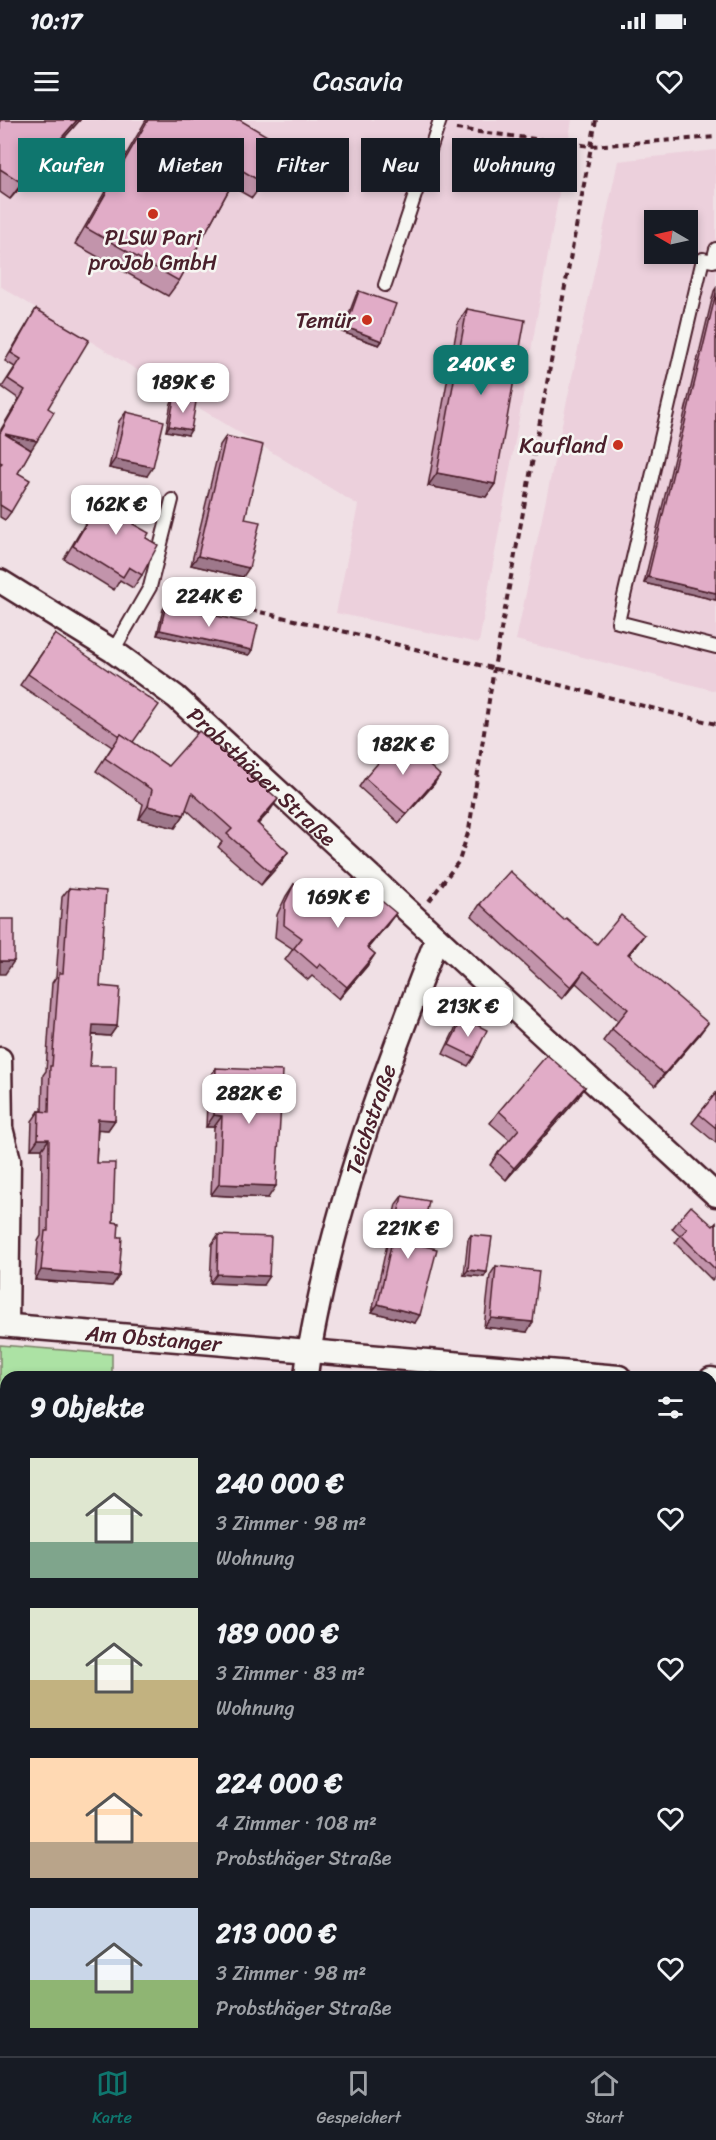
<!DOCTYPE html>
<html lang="de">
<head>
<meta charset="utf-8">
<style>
  body { margin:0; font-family:Sriracha,sans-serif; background:#20242c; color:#f1f3f6; height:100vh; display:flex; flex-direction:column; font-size:22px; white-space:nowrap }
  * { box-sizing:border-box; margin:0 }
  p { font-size:20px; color:#9ea1a6 }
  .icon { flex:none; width:33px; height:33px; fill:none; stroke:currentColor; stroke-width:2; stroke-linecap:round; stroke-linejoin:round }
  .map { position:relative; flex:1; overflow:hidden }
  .drawer { position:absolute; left:0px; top:1251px; width:717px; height:686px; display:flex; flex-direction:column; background:#171b24; border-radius:18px 18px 0 0; box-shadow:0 3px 9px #0003 }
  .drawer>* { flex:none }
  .hud { position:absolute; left:18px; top:18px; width:681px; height:54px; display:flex; gap:12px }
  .needle { width:39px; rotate:279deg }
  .tools { position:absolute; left:644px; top:90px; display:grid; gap:12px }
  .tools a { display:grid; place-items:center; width:54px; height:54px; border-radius:0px; background:#171b24; box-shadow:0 3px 9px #0003; font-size:30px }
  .price { position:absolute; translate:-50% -51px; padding:0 14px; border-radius:12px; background:#fff; color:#222; font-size:20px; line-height:39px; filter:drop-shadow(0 2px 3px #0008) }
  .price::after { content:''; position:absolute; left:50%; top:36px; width:18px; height:14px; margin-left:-9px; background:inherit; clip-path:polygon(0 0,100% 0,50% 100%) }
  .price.on { background:#0f766e; color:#fff }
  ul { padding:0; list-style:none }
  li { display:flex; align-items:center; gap:18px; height:150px; padding:0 30px }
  li span { display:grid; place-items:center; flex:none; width:168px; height:120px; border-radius:0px; color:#555 }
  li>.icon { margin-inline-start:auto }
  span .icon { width:72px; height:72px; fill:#fffc; stroke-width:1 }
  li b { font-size:26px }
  h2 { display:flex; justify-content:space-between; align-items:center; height:72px; padding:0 30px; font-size:26px }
  .pill { padding:0 21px; border-radius:0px; background:#171b24; box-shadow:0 3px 9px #0003; font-size:21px; line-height:54px }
  .pill.on { background:#0f766e; color:#fff }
  .status { display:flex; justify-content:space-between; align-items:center; height:42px; padding:0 30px; background:#171b24; direction:ltr }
  .status svg { height:16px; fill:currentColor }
  header { display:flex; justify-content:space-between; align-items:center; height:78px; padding:0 30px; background:#171b24; font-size:27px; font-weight:600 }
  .dock { display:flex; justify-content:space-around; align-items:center; height:84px; border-top:2px solid #363941; background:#171b24; font-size:16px; color:#9ea1a6 }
  .dock a { display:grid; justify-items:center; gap:3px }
  .dock .on { color:#0f766e }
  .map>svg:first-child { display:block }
  .built { fill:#ecd0dc; fill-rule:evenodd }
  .green { fill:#ace2a4; stroke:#7b8068; stroke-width:1.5 }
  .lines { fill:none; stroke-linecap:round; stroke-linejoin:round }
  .service-casing { stroke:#4a1f2b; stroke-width:16 }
  .minor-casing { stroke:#4a1f2b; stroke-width:27 }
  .path { stroke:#4a1f2b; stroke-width:4; stroke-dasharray:6 4.5; stroke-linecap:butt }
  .service { stroke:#f6f6f2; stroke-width:12 }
  .minor { stroke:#f6f6f2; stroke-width:22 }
  .wall { fill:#c294ab; stroke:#4a1f2b; stroke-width:1.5 }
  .shaded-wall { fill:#9e788b; stroke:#4a1f2b; stroke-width:1.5 }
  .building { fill:#e1acc7; stroke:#4a1f2b; stroke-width:1.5 }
  .poi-dot { fill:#c8321e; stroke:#f6f6f2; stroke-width:2 }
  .labels { text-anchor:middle; stroke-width:5; stroke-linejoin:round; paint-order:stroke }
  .poi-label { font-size:22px; fill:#4a1f2b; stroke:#f6f6f2; text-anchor:end }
  .street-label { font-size:22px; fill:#4a1f2b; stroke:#f6f6f2 }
</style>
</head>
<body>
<div class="status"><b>10:17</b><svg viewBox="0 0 49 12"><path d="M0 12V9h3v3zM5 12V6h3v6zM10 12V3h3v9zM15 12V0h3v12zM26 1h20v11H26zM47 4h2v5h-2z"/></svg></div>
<header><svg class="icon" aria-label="menu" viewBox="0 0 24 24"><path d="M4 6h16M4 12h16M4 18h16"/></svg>Casavia<svg class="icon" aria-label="heart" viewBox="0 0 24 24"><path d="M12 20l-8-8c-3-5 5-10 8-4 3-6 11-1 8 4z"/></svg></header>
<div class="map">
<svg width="716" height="1936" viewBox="0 0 716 1936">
  <rect width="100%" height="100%" fill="#f0e0e5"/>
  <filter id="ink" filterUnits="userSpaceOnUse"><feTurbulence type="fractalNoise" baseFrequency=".0167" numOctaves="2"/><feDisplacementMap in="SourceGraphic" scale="12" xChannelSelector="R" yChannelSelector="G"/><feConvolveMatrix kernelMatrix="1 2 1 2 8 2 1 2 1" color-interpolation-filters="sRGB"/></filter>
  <g filter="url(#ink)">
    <g class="built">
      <path d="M 0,0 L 572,0 L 479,523 L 336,493 L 358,385 L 0,166 Z"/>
      <path d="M 716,30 L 716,571 L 516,520 L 618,41 ZM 654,100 L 687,100 L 687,134 L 654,134 Z"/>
    </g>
    <path class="green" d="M 0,1225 L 112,1234 L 112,1257 L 6,1257 L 6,1312 L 0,1312 Z"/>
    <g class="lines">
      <defs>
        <g id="service">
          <path d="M 716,129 L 713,141 L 703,139 L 618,502 L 716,527"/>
          <path d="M 385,165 L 440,0"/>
          <path d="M 113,531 L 150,467 L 172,380"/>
          <path d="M 0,1457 L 6,1457"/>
        </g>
        <g id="minor">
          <path id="s1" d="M 0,461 L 113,531 L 176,577 L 716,1075"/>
          <path d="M 0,939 L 1,1008 L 9,1040 L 7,1205"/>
          <path id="s2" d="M 0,1205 L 619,1257"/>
          <path id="s3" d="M 306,1257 C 309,1224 317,1191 324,1159 C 350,1041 394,930 437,818"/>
          <path d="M 711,1259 L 716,1260"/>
          <path d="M 293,1936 L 293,1930"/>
        </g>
      </defs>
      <use href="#service" class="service-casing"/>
      <use href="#minor" class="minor-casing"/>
      <g class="path">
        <path d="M 456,9 L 590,26 L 716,17"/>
        <path d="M 169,471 L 355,514 L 716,604"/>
        <path d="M 429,781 L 459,741 L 469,710 L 494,548 L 596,0"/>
        <path d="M 711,1637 L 716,1636"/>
        <path d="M 0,1844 L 6,1844"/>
      </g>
      <use href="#service" class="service"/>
      <use href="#minor" class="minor"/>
    </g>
    <g class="wall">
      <path d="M 0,0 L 80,0 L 10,79 L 0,72 Z"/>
      <path d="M 146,0 L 240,0 L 263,63 L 252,78 L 231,66 L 179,161 L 168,176 L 75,124 Z"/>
      <path d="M 716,168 L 716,480 L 644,463 L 714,171 Z"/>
      <path d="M 359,171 L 382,221 L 379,225 L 342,212 L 356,175 Z"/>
      <path d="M 36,189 L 48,288 L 31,330 L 18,353 L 11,392 L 5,400 L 0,397 L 0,311 L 19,279 L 2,267 L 15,247 L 5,241 Z"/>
      <path d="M 467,189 L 495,364 L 486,377 L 428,366 L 458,202 Z"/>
      <path d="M 174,279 L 188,315 L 166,311 L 171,283 Z"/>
      <path d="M 126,292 L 147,356 L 109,348 L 119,301 Z"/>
      <path d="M 226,316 L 245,399 L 243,457 L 191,445 L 220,325 Z"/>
      <path d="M 107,369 L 133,404 L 146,418 L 142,455 L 133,468 L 120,460 L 114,470 L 64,439 L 98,382 Z"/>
      <path d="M 166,485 L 249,535 L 157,515 L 163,489 Z"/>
      <path d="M 55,514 L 133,622 L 168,646 L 269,692 L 258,704 L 288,732 L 279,745 L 261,765 L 218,727 L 222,722 L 186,689 L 184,695 L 175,708 L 139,699 L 143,684 L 96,651 L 112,627 L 20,565 Z"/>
      <path d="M 365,658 L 434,664 L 399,703 L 359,667 Z"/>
      <path d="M 294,764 L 325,791 L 387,805 L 368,828 L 375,834 L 367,846 L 339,879 L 312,856 L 308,860 L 285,840 L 293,829 L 275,817 L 277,795 L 286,776 Z"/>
      <path d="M 69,768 L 100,866 L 117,906 L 110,916 L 92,915 L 90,946 L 115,1000 L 108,1010 L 98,1009 L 96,1043 L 118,1117 L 119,1156 L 112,1166 L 35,1160 L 38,1121 L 41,1116 L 42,1029 L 31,1029 L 32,1001 L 39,991 L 42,991 L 43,955 L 46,951 L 52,863 L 56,857 L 62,777 Z"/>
      <path d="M 480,784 L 564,800 L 597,824 L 644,815 L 629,835 L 699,915 L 655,966 L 603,921 L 618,901 L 576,863 L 562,879 L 472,796 Z"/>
      <path d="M 463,898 L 474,937 L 468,946 L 443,934 L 456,907 Z"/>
      <path d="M 216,948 L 268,1078 L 211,1075 L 214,1007 L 206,1007 L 208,959 Z"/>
      <path d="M 585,967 L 577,979 L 506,1060 L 490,1045 L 498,1033 L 510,1020 L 490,1003 L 499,991 Z"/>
      <path d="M 716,973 L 716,1023 L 692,1003 Z"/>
      <path d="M 402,1076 L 420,1125 L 415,1203 L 372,1192 L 396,1084 Z"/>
      <path d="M 678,1101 L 713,1106 L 716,1103 L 716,1156 L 712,1160 L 675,1123 L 680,1116 L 672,1109 Z"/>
      <path d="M 218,1115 L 263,1165 L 210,1163 L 212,1124 Z"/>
      <path d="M 471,1115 L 487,1152 L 484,1157 L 464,1155 L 468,1119 Z"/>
      <path d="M 496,1146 L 527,1212 L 484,1207 L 490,1155 Z"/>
      <path d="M 6,1307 L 0,1420 L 0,1315 Z"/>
      <path d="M 3,1857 L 6,1857 L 6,1930 L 44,1930 L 42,1936 L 4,1936 L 5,1910 L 0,1910 L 0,1861 Z"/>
      <rect x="204" y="1930" width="27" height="6"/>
      <path d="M 565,1930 L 609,1930 L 610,1936 L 566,1936 Z"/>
      <path d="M 670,1930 L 707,1930 L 708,1936 L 671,1936 Z"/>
    </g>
    <g class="shaded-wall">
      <path d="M 77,0 L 80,0 L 10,79 L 22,63 Z"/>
      <path d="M 346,207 L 382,221 L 379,225 L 342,212 Z"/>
      <path d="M 169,306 L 191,310 L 188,315 L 166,311 Z"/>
      <path d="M 5,314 L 37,321 L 31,330 Z"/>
      <path d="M 115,339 L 153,347 L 147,356 L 109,348 Z"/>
      <path d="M 437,353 L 495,364 L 486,377 L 428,366 Z"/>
      <path d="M 198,436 L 249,448 L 243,457 L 191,445 Z"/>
      <path d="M 648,457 L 716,473 L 716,480 L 644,463 Z"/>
      <path d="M 160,510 L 252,530 L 249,535 L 157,515 Z"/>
      <path d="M 440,655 L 434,664 L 399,703 L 406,694 Z"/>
      <path d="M 278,679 L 269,692 L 247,716 L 257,703 Z"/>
      <path d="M 148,686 L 184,695 L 175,708 L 139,699 Z"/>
      <path d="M 288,732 L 279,745 L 261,765 L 270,752 Z"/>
      <path d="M 396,793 L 387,805 L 358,839 L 367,827 Z"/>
      <path d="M 644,815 L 635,827 L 619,846 L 628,834 Z"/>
      <path d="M 375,834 L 367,846 L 339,879 L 347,867 Z"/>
      <path d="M 0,841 L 14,841 L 5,854 L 0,854 Z"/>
      <path d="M 584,851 L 576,863 L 562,879 L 571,867 Z"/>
      <path d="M 708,903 L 699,915 L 655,966 L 664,954 Z"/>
      <path d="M 93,905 L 117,906 L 110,916 L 86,914 Z"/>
      <path d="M 585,967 L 577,979 L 506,1060 L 514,1048 Z"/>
      <path d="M 214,995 L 222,996 L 214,1007 L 206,1007 Z"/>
      <path d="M 98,999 L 115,1000 L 108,1010 L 91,1009 Z"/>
      <path d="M 38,1019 L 49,1019 L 42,1029 L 31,1029 Z"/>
      <path d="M 219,1064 L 276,1066 L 268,1078 L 211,1075 Z"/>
      <path d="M 41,1150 L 119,1156 L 112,1166 L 35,1160 Z"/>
      <path d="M 468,1150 L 487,1152 L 484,1157 L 464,1155 Z"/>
      <path d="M 217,1154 L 269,1156 L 263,1165 L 210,1163 Z"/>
      <path d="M 378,1184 L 420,1195 L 415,1203 L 372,1192 Z"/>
      <path d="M 491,1198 L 533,1202 L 527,1212 L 484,1207 Z"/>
      <rect x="711" y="1326" width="5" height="14"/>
      <path d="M 0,1412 L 6,1412 L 0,1420 Z"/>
      <rect x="711" y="1579" width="5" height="9"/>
      <path d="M 5,1633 L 6,1633 L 6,1647 L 0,1647 Z"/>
      <path d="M 0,1902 L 6,1902 L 5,1910 L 0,1910 Z"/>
      <rect x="711" y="1904" width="5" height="5"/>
      <path d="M 8,1930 L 25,1930 L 44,1932 L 42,1936 L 4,1936 Z"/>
    </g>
    <g class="building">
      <path d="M 0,0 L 77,0 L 22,63 L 0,49 Z"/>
      <path d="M 148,0 L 240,0 L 284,26 L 263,63 L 240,49 L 179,161 L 86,108 Z"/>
      <path d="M 359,171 L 396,184 L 382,221 L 346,207 Z"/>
      <path d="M 716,173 L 716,473 L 648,457 Z"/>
      <path d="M 36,189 L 89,220 L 48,288 L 54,292 L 37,321 L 5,314 L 31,330 L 18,353 L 30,360 L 11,392 L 0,385 L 0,345 L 2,343 L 0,342 L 0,313 L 25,270 L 8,259 L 21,239 L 11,233 Z"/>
      <path d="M 467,189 L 525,200 L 495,364 L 437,353 Z"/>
      <path d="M 174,279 L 196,282 L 191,310 L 169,306 Z"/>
      <path d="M 126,292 L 164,301 L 153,347 L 115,339 Z"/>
      <path d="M 226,316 L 263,325 L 245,399 L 260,402 L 249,448 L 198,436 Z"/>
      <path d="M 107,369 L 142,390 L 133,404 L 149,413 L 146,418 L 158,425 L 142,455 L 129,447 L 123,457 L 73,426 Z"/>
      <path d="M 166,485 L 258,505 L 252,530 L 160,510 Z"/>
      <path d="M 55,514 L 159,585 L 133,622 L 121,614 L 120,616 L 28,554 Z"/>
      <path d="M 199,611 L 278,679 L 257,703 L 288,732 L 270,752 L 227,714 L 232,709 L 192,673 L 184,695 L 148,686 L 152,670 L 105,638 L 121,614 L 168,646 Z"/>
      <path d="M 399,619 L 440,655 L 406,694 L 365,658 Z"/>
      <path d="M 510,751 L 564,800 L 566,798 L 597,824 L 621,795 L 644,815 L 628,834 L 708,903 L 664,954 L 612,909 L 628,889 L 584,851 L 571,867 L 480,784 Z"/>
      <path d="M 354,758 L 396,793 L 367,827 L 375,834 L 347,867 L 320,844 L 317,848 L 294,828 L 302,818 L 284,805 L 285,783 L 294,764 L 325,791 Z"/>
      <path d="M 69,768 L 106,771 L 100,866 L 120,868 L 117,906 L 93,905 L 90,946 L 116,946 L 115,1000 L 98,999 L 96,1043 L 115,1043 L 113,1102 L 119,1103 L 118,1117 L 122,1117 L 119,1156 L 41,1150 L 45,1111 L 48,1111 L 49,1019 L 38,1019 L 39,991 L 49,992 L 50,946 L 52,946 L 59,853 L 63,853 Z"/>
      <rect x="0" y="799" width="14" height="42"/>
      <path d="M 463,898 L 487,910 L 474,937 L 449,925 Z"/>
      <path d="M 547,935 L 585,967 L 514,1048 L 498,1033 L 519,1009 L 499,991 Z"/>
      <path d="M 216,948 L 283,951 L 276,1066 L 219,1064 L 222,996 L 214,995 Z"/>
      <path d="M 716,973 L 716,1008 L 699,994 Z"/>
      <path d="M 402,1076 L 429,1081 L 420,1125 L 437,1129 L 420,1195 L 378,1184 Z"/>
      <path d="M 691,1086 L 713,1106 L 716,1103 L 716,1150 L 681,1115 L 687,1109 L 678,1101 Z"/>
      <path d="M 218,1115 L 271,1117 L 269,1156 L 217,1154 Z"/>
      <path d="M 471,1115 L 492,1117 L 487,1152 L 468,1150 Z"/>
      <path d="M 496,1146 L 539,1151 L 533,1202 L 491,1198 Z"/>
      <rect x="711" y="1304" width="5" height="22"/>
      <path d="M 6,1307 L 6,1412 L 0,1412 L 0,1337 L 3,1337 Z"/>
      <path d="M 0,1517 L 6,1518 L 6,1633 L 5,1633 L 4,1678 L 0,1678 Z"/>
      <rect x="711" y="1519" width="5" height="60"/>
      <rect x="711" y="1852" width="5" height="52"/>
      <path d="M 3,1857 L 6,1857 L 6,1902 L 0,1902 Z"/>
      <path d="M 25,1930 L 44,1930 L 44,1932 Z"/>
      <rect x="210" y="1930" width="21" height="6"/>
      <path d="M 572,1930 L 609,1930 L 610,1936 L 573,1936 Z"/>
      <path d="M 678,1930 L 707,1930 L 708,1936 L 678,1936 Z"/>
    </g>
  </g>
  <g class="poi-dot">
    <circle cx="153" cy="94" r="6"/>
    <circle cx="367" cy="200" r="6"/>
    <circle cx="618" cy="325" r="6"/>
  </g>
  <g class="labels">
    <g class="poi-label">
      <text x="153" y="125" text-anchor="middle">PLSW Pari<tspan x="153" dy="25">proJob GmbH</tspan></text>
      <text x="355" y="208">Temür</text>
      <text x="606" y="333">Kaufland</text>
    </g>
    <g class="street-label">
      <text dy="8" stroke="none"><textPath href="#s1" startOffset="328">Probsthäger Straße</textPath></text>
      <text dy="8" stroke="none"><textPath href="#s3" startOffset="266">Teichstraße</textPath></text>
      <text dy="8" stroke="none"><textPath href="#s2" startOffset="154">Am Obstanger</textPath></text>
    </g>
  </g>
</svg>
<div class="tools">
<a><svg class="needle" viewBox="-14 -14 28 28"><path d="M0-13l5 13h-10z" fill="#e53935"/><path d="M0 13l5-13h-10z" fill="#9ea1a6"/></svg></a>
</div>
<b class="price on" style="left:481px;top:276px">240K €</b>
<b class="price" style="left:183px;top:294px">189K €</b>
<b class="price" style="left:116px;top:416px">162K €</b>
<b class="price" style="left:209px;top:508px">224K €</b>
<b class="price" style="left:403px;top:656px">182K €</b>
<b class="price" style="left:338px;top:809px">169K €</b>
<b class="price" style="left:468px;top:918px">213K €</b>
<b class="price" style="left:249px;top:1005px">282K €</b>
<b class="price" style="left:408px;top:1140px">221K €</b>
<div class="hud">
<a class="pill on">Kaufen</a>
<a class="pill">Mieten</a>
<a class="pill">Filter</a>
<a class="pill">Neu</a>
<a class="pill">Wohnung</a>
</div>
<section class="drawer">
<h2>9 Objekte<svg class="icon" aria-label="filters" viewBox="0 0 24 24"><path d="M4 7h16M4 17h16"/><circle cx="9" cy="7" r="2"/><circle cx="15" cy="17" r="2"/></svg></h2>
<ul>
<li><span style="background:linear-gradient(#dfe7d0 70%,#7fa58c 0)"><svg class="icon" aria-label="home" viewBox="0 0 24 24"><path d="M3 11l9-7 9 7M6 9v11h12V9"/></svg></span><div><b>240 000 €</b><p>3 Zimmer · 98 m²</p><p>Wohnung</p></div><svg class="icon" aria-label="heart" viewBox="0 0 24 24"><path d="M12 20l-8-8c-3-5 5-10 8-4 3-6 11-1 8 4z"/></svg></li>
<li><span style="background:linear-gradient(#dfe7d0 60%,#c2b280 0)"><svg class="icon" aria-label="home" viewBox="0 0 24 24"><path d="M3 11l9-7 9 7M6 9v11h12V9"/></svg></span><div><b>189 000 €</b><p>3 Zimmer · 83 m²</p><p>Wohnung</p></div><svg class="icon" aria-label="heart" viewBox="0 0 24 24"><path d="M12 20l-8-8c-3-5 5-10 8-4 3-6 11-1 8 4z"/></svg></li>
<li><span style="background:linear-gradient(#ffd9b3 70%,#b9a48a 0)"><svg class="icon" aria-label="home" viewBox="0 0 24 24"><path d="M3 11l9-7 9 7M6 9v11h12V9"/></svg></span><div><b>224 000 €</b><p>4 Zimmer · 108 m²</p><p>Probsthäger Straße</p></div><svg class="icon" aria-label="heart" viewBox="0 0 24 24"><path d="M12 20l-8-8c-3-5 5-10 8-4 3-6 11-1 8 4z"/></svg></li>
<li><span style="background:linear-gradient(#c9d6e8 60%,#8fb573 0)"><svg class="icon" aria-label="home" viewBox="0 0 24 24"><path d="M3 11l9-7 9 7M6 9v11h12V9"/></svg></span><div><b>213 000 €</b><p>3 Zimmer · 98 m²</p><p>Probsthäger Straße</p></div><svg class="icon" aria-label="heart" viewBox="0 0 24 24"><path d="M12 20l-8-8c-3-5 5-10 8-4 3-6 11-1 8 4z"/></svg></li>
</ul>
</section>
</div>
<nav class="dock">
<a class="on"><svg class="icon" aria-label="map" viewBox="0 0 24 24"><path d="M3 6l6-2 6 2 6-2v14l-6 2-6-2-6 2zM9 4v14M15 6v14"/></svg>Karte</a>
<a><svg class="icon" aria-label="saved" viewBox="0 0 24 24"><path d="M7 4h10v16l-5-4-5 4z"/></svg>Gespeichert</a>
<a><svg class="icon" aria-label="home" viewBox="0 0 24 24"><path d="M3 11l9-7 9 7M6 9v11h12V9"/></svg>Start</a>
</nav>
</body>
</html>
